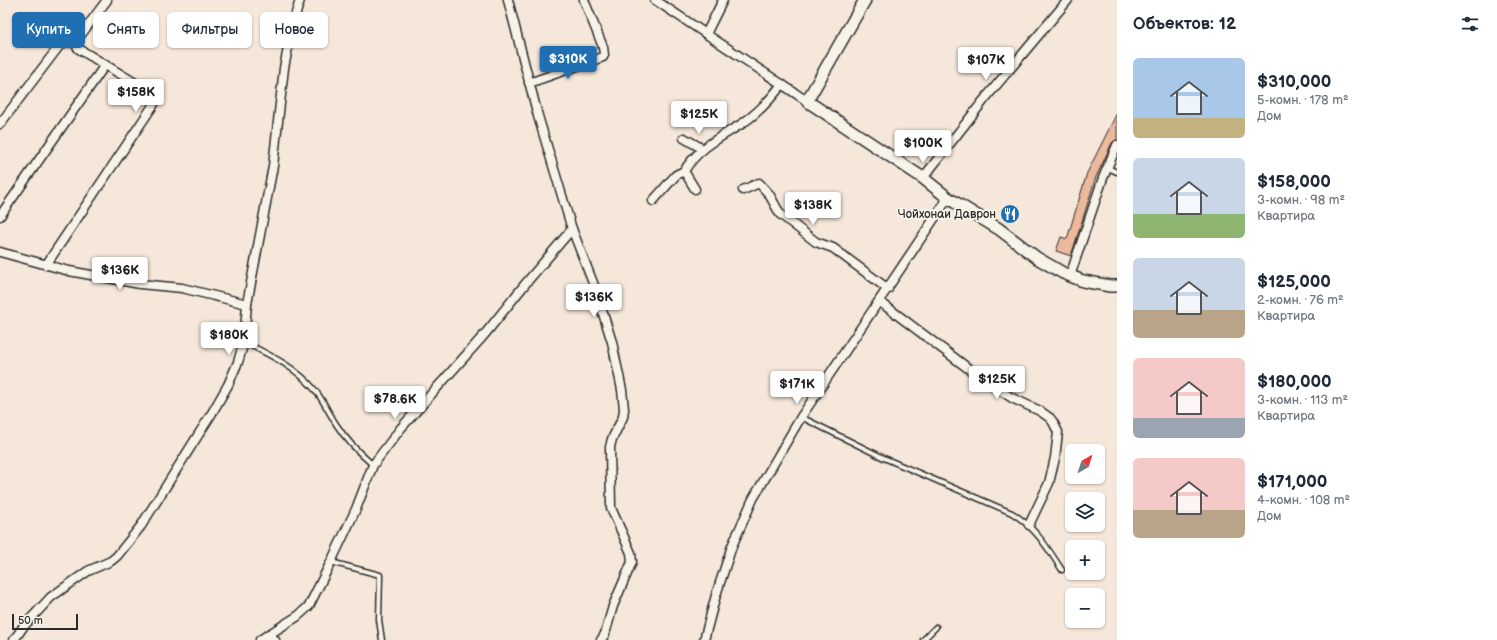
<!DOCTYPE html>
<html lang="ru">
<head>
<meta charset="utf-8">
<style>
  body { margin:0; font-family:"Balsamiq Sans",sans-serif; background:#f2f2f3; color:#1f2937; height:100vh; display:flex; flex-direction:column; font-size:15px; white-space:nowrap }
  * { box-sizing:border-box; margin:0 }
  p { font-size:13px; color:#747a83 }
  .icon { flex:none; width:22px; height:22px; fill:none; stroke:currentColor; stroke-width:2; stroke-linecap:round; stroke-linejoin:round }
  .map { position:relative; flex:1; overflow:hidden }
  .drawer { display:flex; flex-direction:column; background:#fff; width:380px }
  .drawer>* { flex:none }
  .hud { position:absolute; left:12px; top:12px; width:380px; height:36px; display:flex; gap:8px }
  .needle { width:26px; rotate:39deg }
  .controls { position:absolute; left:1065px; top:444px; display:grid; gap:8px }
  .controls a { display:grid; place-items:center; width:40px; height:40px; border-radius:6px; background:#fff; box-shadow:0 1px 3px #0004; font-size:20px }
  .scale { position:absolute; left:12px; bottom:10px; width:66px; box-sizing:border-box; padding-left:4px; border:2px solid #2b2b2b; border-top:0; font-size:11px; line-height:14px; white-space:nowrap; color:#2b2b2b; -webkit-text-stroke:3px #f7f3e8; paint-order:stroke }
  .price { position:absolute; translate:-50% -34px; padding:0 9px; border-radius:4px; background:#fff; color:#222; font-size:13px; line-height:26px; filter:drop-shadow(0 1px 2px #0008) }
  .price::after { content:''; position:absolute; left:50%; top:24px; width:12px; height:9px; margin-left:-6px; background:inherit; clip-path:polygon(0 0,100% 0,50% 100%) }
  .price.current { background:#1f6fb2; color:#fff }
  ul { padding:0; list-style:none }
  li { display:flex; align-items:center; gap:12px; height:100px; padding:0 16px }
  li span { display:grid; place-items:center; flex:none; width:112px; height:80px; border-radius:6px; color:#555 }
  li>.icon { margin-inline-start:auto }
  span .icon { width:48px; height:48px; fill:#fffc; stroke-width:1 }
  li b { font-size:17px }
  h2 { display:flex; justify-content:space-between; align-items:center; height:48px; padding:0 16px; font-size:17px }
  .tag { padding:0 14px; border-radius:6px; background:#fff; box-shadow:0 1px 3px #0004; font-size:14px; line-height:36px }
  .tag.current { background:#1f6fb2; color:#fff }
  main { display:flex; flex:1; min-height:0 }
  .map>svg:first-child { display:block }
  .building { fill:#ecb99d; stroke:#2b2b2b }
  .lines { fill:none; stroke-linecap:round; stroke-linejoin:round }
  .lane-casing { stroke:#2b2b2b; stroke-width:7 }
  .street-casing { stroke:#2b2b2b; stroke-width:11 }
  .secondary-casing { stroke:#2b2b2b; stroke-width:14 }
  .lane { stroke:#f7f3e8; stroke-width:4 }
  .street { stroke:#f7f3e8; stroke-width:8 }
  .secondary { stroke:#f7f3e8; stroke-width:11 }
  .labels { text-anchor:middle; stroke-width:4; stroke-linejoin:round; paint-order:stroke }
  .poi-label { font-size:12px; fill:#2b2b2b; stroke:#f7f3e8; text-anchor:end }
</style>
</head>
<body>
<main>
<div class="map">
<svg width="1117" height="640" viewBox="0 0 1117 640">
  <rect width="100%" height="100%" fill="#f5e7d9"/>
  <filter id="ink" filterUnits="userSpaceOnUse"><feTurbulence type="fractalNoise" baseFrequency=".025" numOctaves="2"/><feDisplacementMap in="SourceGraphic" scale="8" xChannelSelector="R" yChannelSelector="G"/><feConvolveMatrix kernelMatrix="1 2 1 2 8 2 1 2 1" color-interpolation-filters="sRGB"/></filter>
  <g filter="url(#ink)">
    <path class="building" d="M 1117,113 L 1117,140 L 1112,143 L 1096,177 L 1071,256 L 1056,251 L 1061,237 L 1067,239 L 1087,173 Z"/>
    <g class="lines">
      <defs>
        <g id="lane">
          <path d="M 1108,168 L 1117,172"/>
          <path d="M 244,342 C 270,355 296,367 315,390 C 323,400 329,413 336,424 C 346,440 359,453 373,465"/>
          <path d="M 801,417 L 884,458 L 1012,513 C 1036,528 1047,547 1062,570"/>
          <path d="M 331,562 L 380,575 L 379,620 L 382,640"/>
          <path d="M 923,640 L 936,627"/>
        </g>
        <g id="street">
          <path d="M 508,0 L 538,116 L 572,229 L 595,288 L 612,342 L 622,390 L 624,409 L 623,417 L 612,439 L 610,447 L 611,508 L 631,553 L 632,562 L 613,606 L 605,634 L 601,640"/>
          <path d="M 655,0 L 807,101"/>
          <path d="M 706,34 L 723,0"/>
          <path d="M 529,83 L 603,57 L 604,55 L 603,47 L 584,0"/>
          <path d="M 0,124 L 60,45 L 67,42 L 75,43"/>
          <path d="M 684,138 L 703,149"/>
          <path d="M 923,178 L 984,100 L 1068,0"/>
          <path d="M 695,189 L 684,171 C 699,147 721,137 743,123 C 759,112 771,99 782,84"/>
          <path d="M 743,190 L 759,183 L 769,194 L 780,214 L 816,242 L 833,248 L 888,289"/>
          <path d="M 653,201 L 676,175 L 684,171"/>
          <path d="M 0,216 L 105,65"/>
          <path d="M 0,252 L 69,271 L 140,284 L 182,288 L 247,304"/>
          <path d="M 46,265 L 154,104 L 155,100 L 151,93 L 145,89 L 79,49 C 76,46 75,44 77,40 L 107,0"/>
          <path d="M 1070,276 L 1103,178 L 1117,145"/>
          <path d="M 879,301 L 981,378 L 1012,398 L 1040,411 L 1050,418 L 1053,422 L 1058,432 L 1055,458 L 1049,483 L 1029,525"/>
          <path d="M 269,634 L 275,640"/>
          <path d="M 14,640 L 23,627 L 51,597 L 88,571 L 111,561 L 117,556 L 141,526 L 212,413 L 228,385 L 238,362 L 244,342 L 247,304 L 273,166 L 284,68 L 293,23 L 300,0"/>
          <path d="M 260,640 L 298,616 L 309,606 L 331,562 L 356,509 L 373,465 L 401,428 L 485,334 L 526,283 L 572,229"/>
          <path d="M 704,640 L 716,595 L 732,546 L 753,499 L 801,417 L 948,198"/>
        </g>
        <path id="secondary" d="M 865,0 L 807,101 L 923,178 L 948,198 L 999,229 L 1037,258 L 1063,273 L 1083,281 L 1110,286 L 1117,286"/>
      </defs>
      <use href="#lane" class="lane-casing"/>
      <use href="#street" class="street-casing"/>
      <use href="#secondary" class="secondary-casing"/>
      <use href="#lane" class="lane"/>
      <use href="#street" class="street"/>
      <use href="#secondary" class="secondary"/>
    </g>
  </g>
  <defs>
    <symbol id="restaurant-disc" viewBox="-11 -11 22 22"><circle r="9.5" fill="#1f6fb2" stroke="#f7f3e8"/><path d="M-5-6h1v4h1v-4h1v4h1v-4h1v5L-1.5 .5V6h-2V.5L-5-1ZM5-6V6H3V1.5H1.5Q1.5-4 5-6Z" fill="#fff"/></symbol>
  </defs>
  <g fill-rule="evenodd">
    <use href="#restaurant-disc" x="999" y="203" width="22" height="22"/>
  </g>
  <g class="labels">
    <g class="poi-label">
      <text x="996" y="218">Чойхонаи Даврон</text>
    </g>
  </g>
</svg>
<div class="controls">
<a><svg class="needle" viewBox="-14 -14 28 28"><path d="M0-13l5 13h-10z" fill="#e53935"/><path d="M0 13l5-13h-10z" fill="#747a83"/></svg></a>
<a><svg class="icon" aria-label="layers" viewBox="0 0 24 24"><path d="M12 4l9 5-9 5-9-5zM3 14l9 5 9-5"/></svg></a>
<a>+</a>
<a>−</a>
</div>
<div class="scale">50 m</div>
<b class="price current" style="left:568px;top:80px">$310K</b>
<b class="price" style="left:986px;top:81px">$107K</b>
<b class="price" style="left:136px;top:113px">$158K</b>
<b class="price" style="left:699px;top:135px">$125K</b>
<b class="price" style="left:923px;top:164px">$100K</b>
<b class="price" style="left:813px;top:226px">$138K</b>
<b class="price" style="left:120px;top:291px">$136K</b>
<b class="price" style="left:594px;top:318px">$136K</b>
<b class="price" style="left:229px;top:356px">$180K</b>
<b class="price" style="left:997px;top:400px">$125K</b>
<b class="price" style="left:797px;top:405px">$171K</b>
<b class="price" style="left:395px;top:420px">$78.6K</b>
<div class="hud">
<a class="tag current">Купить</a>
<a class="tag">Снять</a>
<a class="tag">Фильтры</a>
<a class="tag">Новое</a>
</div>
</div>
<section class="drawer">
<h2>Объектов: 12<svg class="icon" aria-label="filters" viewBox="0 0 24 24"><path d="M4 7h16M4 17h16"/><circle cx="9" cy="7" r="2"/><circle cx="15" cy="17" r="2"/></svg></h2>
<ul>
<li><span style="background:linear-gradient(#a9c7e8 75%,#c2b280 0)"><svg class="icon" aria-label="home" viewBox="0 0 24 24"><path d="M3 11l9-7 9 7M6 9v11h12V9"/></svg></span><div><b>$310,000</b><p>5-комн. · 178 m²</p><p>Дом</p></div></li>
<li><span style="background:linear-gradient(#c9d6e8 70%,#8fb573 0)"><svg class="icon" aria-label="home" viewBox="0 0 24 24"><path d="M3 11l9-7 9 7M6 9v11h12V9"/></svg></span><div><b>$158,000</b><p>3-комн. · 98 m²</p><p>Квартира</p></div></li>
<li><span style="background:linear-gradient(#c9d6e8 65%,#b9a48a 0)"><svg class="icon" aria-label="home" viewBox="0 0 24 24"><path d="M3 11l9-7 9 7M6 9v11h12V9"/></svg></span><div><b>$125,000</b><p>2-комн. · 76 m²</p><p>Квартира</p></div></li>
<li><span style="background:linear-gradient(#f6c9c9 75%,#9aa5b1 0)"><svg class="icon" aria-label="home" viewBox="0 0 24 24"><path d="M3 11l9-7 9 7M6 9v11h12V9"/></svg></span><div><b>$180,000</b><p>3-комн. · 113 m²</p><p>Квартира</p></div></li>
<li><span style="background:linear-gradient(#f6c9c9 65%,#b9a48a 0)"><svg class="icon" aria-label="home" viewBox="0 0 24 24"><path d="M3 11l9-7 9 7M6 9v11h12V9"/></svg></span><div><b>$171,000</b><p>4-комн. · 108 m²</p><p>Дом</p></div></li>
</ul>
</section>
</main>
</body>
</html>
